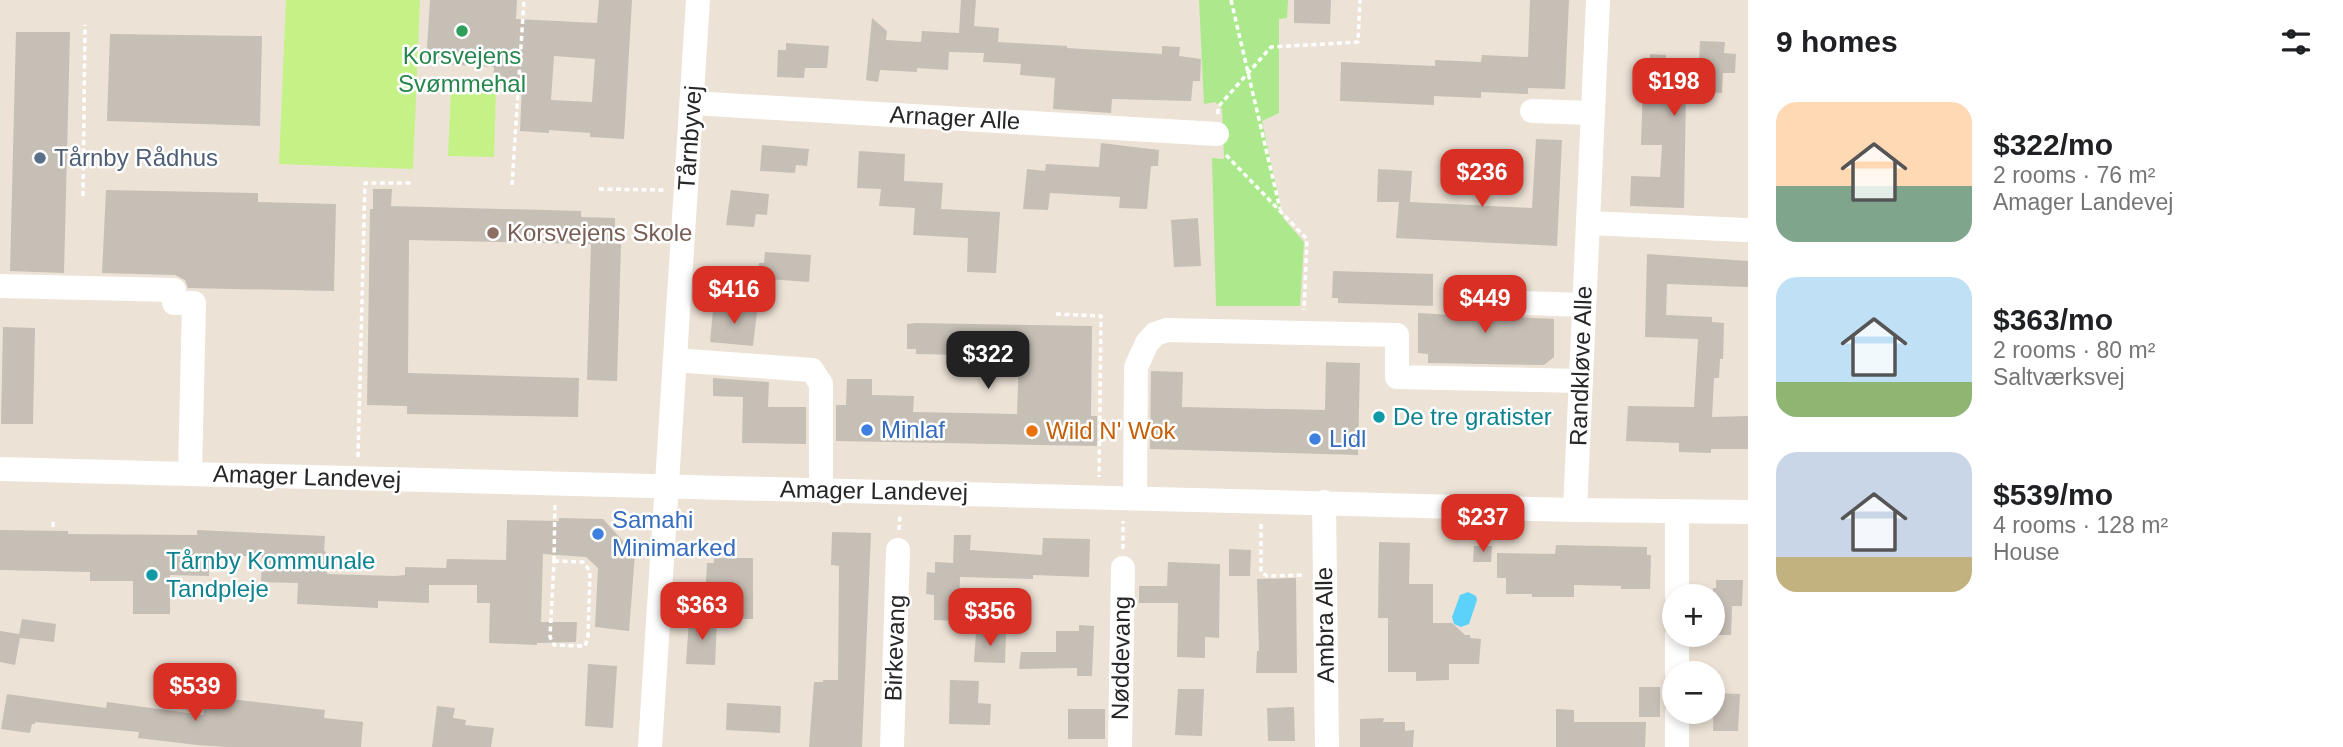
<!DOCTYPE html>
<html lang="en">
<head>
<meta charset="utf-8">
<style>
  body { margin:0; font-family:Helvetica,sans-serif; background:#f6f6f6; color:#202124; height:100vh; display:flex; flex-direction:column; font-size:26px; white-space:nowrap }
  * { box-sizing:border-box; margin:0 }
  p { font-size:23px; color:#757577 }
  .icon { flex:none; width:38px; height:38px; fill:none; stroke:currentColor; stroke-width:2; stroke-linecap:round; stroke-linejoin:round }
  .map { position:relative; flex:1; overflow:hidden }
  .panel { display:flex; flex-direction:column; background:#fff; width:595px }
  .panel>* { flex:none }
  .tools { position:absolute; left:1662px; top:584px; display:grid; gap:14px }
  .tools a { display:grid; place-items:center; width:63px; height:63px; border-radius:50%; background:#fff; box-shadow:0 4px 10px #0003; font-size:35px }
  .price { position:absolute; translate:-50% -60px; padding:0 16px; border-radius:14px; background:#d93025; color:#fff; font-size:23px; line-height:46px; filter:drop-shadow(0 2px 4px #0008) }
  .price::after { content:''; position:absolute; left:50%; top:42px; width:21px; height:16px; margin-left:-10px; background:inherit; clip-path:polygon(0 0,100% 0,50% 100%) }
  .price.selected { background:#222; color:#fff }
  ul { padding:0; list-style:none }
  li { display:flex; align-items:center; gap:21px; height:175px; padding:0 28px }
  li span { display:grid; place-items:center; flex:none; width:196px; height:140px; border-radius:21px; color:#555 }
  li>.icon { margin-inline-start:auto }
  span .icon { width:84px; height:84px; fill:#fffc; stroke-width:1 }
  li b { font-size:30px }
  h2 { display:flex; justify-content:space-between; align-items:center; height:84px; padding:0 28px; font-size:30px }
  main { display:flex; flex:1; min-height:0 }
  .map>svg:first-child { display:block }
  .green { fill:#ace98c }
  .pitch { fill:#c5f286 }
  .water { fill:#5cd2fa }
  .building { fill:#c6bfb6; fill-rule:evenodd }
  .lines { fill:none; stroke-linecap:round; stroke-linejoin:round }
  .path { stroke:#fff; stroke-width:3.5; stroke-dasharray:5 3.5; stroke-linecap:butt }
  .minor { stroke:#fff; stroke-width:24 }
  .leisure-dot { fill:#2e9e5b; stroke:#fff; stroke-width:2.5 }
  .service-dot { fill:#5c6f8a; stroke:#fff; stroke-width:2.5 }
  .education-dot { fill:#8d6e63; stroke:#fff; stroke-width:2.5 }
  .culture-dot { fill:#0f9aa8; stroke:#fff; stroke-width:2.5 }
  .shop-dot { fill:#3f7fe0; stroke:#fff; stroke-width:2.5 }
  .food-dot { fill:#e8710a; stroke:#fff; stroke-width:2.5 }
  .labels { text-anchor:middle; stroke-width:5; stroke-linejoin:round; paint-order:stroke }
  .leisure-label { font-size:24px; fill:#27864d; stroke:#fff }
  .street-label { font-size:24px; fill:#272727; stroke:#fff }
  .service-label { font-size:24px; fill:#4e5e75; stroke:#fff; text-anchor:start }
  .education-label { font-size:24px; fill:#785e54; stroke:#fff; text-anchor:start }
  .culture-label { font-size:24px; fill:#0d838f; stroke:#fff; text-anchor:start }
  .shop-label { font-size:24px; fill:#366cbe; stroke:#fff; text-anchor:start }
  .food-label { font-size:24px; fill:#c56008; stroke:#fff; text-anchor:start }
</style>
</head>
<body>
<main>
<div class="map">
<svg width="1748" height="747" viewBox="0 0 1748 747">
  <rect width="100%" height="100%" fill="#ece2d6"/>
  <path class="green" d="M 1199,0 L 1288,0 L 1287,18 L 1279,19 L 1279,113 L 1262,121 L 1283,218 L 1304,242 L 1300,306 L 1216,306 L 1212,158 L 1224,159 L 1222,109 L 1215,102 L 1204,104 Z"/>
  <g class="pitch">
    <path d="M 286,0 L 420,0 L 413,169 L 279,164 Z"/>
    <path d="M 451,88 L 496,89 L 494,157 L 448,156 Z"/>
  </g>
  <path class="water" d="M 1468,592 L 1476,596 L 1477,600 L 1469,624 L 1461,627 L 1454,624 L 1452,617 L 1460,595 Z"/>
  <g class="building">
    <path d="M 430,0 L 517,0 L 516,19 L 597,23 L 599,0 L 632,0 L 624,139 L 590,137 L 590,133 L 549,130 L 549,133 L 520,131 L 522,85 L 493,83 L 494,67 L 426,63 ZM 554,56 L 595,59 L 592,102 L 551,100 Z"/>
    <path d="M 961,0 L 976,0 L 974,26 L 999,28 L 998,42 L 1067,46 L 1067,48 L 1162,54 L 1162,46 L 1180,47 L 1179,56 L 1201,59 L 1200,81 L 1193,81 L 1191,101 L 1112,99 L 1111,113 L 1053,109 L 1055,78 L 1020,75 L 1021,64 L 983,62 L 984,53 L 949,52 L 948,70 L 917,68 L 917,72 L 880,70 L 878,82 L 866,80 L 872,18 L 887,31 L 886,40 L 921,42 L 922,31 L 959,33 Z"/>
    <path d="M 1294,0 L 1331,0 L 1330,24 L 1294,23 Z"/>
    <path d="M 1530,0 L 1569,0 L 1565,89 L 1528,88 L 1528,94 L 1481,92 L 1481,98 L 1434,96 L 1434,105 L 1340,101 L 1341,62 L 1435,66 L 1435,60 L 1481,62 L 1482,55 L 1528,57 Z"/>
    <path d="M 16,32 L 70,32 L 64,273 L 10,271 Z"/>
    <path d="M 110,34 L 262,36 L 260,126 L 107,121 Z"/>
    <path d="M 1700,41 L 1725,42 L 1724,53 L 1736,54 L 1735,73 L 1723,73 L 1722,93 L 1686,91 L 1684,208 L 1630,206 L 1631,176 L 1660,177 L 1662,145 L 1641,145 L 1643,84 L 1635,83 L 1635,68 L 1650,68 L 1650,54 L 1666,55 L 1666,60 L 1699,62 Z"/>
    <path d="M 786,43 L 829,46 L 827,68 L 805,68 L 804,78 L 777,77 L 778,50 L 786,50 Z"/>
    <path d="M 1536,139 L 1562,140 L 1557,246 L 1396,238 L 1399,202 L 1377,202 L 1378,169 L 1412,171 L 1410,202 L 1532,208 Z"/>
    <path d="M 1101,143 L 1159,150 L 1158,166 L 1151,166 L 1147,209 L 1119,208 L 1120,197 L 1050,193 L 1048,210 L 1023,209 L 1027,169 L 1045,171 L 1046,164 L 1099,167 Z"/>
    <path d="M 762,145 L 809,149 L 807,166 L 796,165 L 795,173 L 760,171 Z"/>
    <path d="M 859,151 L 905,154 L 904,181 L 943,183 L 941,209 L 1000,212 L 996,273 L 967,272 L 968,238 L 913,235 L 915,208 L 879,206 L 881,189 L 857,188 Z"/>
    <path d="M 373,189 L 392,189 L 391,206 L 581,211 L 581,217 L 615,218 L 615,244 L 621,244 L 617,381 L 587,380 L 591,244 L 409,240 L 408,373 L 579,378 L 578,417 L 407,414 L 407,406 L 367,405 L 370,209 L 373,209 Z"/>
    <path d="M 106,190 L 258,193 L 258,202 L 336,204 L 334,291 L 188,288 L 185,280 L 175,275 L 102,273 Z"/>
    <path d="M 731,190 L 769,194 L 767,215 L 756,214 L 754,227 L 726,225 Z"/>
    <path d="M 1198,218 L 1201,266 L 1174,267 L 1171,220 Z"/>
    <path d="M 765,252 L 811,255 L 809,282 L 757,278 L 759,263 L 764,263 Z"/>
    <path d="M 1647,254 L 1748,261 L 1748,287 L 1667,284 L 1666,315 L 1712,317 L 1712,322 L 1724,323 L 1723,359 L 1720,359 L 1719,378 L 1714,378 L 1712,417 L 1748,416 L 1748,449 L 1711,449 L 1711,453 L 1679,452 L 1679,443 L 1626,441 L 1628,406 L 1694,407 L 1698,339 L 1645,337 Z"/>
    <path d="M 1333,271 L 1433,274 L 1433,306 L 1338,303 L 1338,298 L 1332,298 Z"/>
    <path d="M 1468,285 L 1494,286 L 1494,316 L 1554,319 L 1554,357 L 1544,365 L 1428,363 L 1428,354 L 1418,353 L 1418,313 L 1467,316 Z"/>
    <path d="M 725,304 L 746,306 L 746,311 L 757,312 L 753,346 L 710,342 L 713,310 L 724,310 Z"/>
    <path d="M 916,323 L 1092,326 L 1091,416 L 1097,416 L 1097,446 L 836,441 L 836,405 L 846,405 L 847,379 L 872,379 L 872,395 L 914,396 L 913,412 L 1017,414 L 1019,356 L 916,354 L 916,349 L 907,349 L 907,324 Z"/>
    <path d="M 3,327 L 35,328 L 33,424 L 1,424 Z"/>
    <path d="M 1326,362 L 1360,363 L 1358,455 L 1150,449 L 1151,371 L 1183,372 L 1182,407 L 1325,410 Z"/>
    <path d="M 713,378 L 769,382 L 768,407 L 806,407 L 806,444 L 742,443 L 743,397 L 713,396 Z"/>
    <path d="M 559,518 L 603,519 L 635,554 L 629,631 L 595,627 L 598,568 L 586,557 L 543,554 L 541,622 L 577,622 L 576,642 L 537,643 L 537,645 L 489,643 L 490,603 L 477,603 L 477,585 L 429,585 L 429,603 L 378,601 L 378,608 L 297,604 L 298,583 L 261,582 L 262,556 L 217,556 L 216,564 L 209,564 L 209,576 L 170,575 L 170,614 L 133,614 L 133,581 L 90,581 L 90,572 L 0,570 L 0,530 L 68,531 L 68,534 L 197,535 L 197,530 L 325,536 L 324,550 L 329,557 L 327,574 L 395,576 L 405,575 L 405,567 L 446,568 L 447,559 L 506,560 L 507,520 L 559,521 Z"/>
    <path d="M 832,532 L 871,533 L 862,747 L 809,747 L 814,682 L 823,682 L 823,680 L 838,680 L 839,566 L 831,565 Z"/>
    <path d="M 954,535 L 971,535 L 970,550 L 1042,555 L 1043,538 L 1090,539 L 1089,577 L 1033,575 L 1033,579 L 960,577 L 959,621 L 934,620 L 934,595 L 926,594 L 927,572 L 935,573 L 935,562 L 953,563 Z"/>
    <path d="M 1379,542 L 1410,543 L 1409,584 L 1433,584 L 1433,623 L 1452,623 L 1465,635 L 1470,635 L 1470,638 L 1481,639 L 1479,664 L 1449,664 L 1449,680 L 1416,681 L 1416,672 L 1388,672 L 1388,618 L 1378,618 Z"/>
    <path d="M 1556,545 L 1647,547 L 1647,555 L 1651,555 L 1650,589 L 1621,589 L 1621,586 L 1574,585 L 1574,597 L 1532,597 L 1532,594 L 1506,594 L 1506,578 L 1497,578 L 1497,553 L 1555,554 Z"/>
    <path d="M 1474,546 L 1492,546 L 1491,562 L 1473,562 Z"/>
    <path d="M 1229,549 L 1251,550 L 1250,576 L 1229,576 Z"/>
    <path d="M 714,558 L 753,558 L 753,619 L 716,619 L 717,587 L 714,587 L 714,583 L 706,583 L 707,563 L 714,563 Z"/>
    <path d="M 1168,562 L 1220,564 L 1219,638 L 1205,637 L 1205,658 L 1177,657 L 1178,603 L 1139,603 L 1139,586 L 1167,586 Z"/>
    <path d="M 1296,578 L 1297,673 L 1256,673 L 1257,651 L 1259,651 L 1257,579 Z"/>
    <path d="M 1716,580 L 1743,580 L 1742,606 L 1732,606 L 1731,635 L 1713,635 L 1713,588 L 1716,588 Z"/>
    <path d="M 22,619 L 56,624 L 54,642 L 20,638 L 15,665 L 0,662 L 0,631 L 19,634 Z"/>
    <path d="M 689,619 L 717,621 L 715,665 L 686,664 Z"/>
    <path d="M 1079,625 L 1094,626 L 1092,676 L 1077,676 L 1077,668 L 1019,669 L 1021,652 L 1056,652 L 1056,631 L 1079,631 Z"/>
    <path d="M 976,632 L 1006,633 L 1005,663 L 974,662 Z"/>
    <path d="M 588,664 L 617,666 L 613,728 L 585,726 Z"/>
    <path d="M 950,680 L 979,681 L 978,703 L 991,704 L 990,725 L 949,724 Z"/>
    <rect x="1639" y="687" width="21" height="30"/>
    <path d="M 1178,689 L 1204,689 L 1202,736 L 1175,735 Z"/>
    <path d="M 1714,693 L 1740,694 L 1738,731 L 1713,731 Z"/>
    <path d="M 7,694 L 106,708 L 107,702 L 203,715 L 206,696 L 325,710 L 324,718 L 363,722 L 361,747 L 227,747 L 197,745 L 138,738 L 139,732 L 35,722 L 35,724 L 32,724 L 30,733 L 1,729 Z"/>
    <path d="M 727,703 L 781,706 L 780,733 L 726,730 Z"/>
    <path d="M 437,706 L 455,708 L 453,718 L 466,720 L 465,725 L 494,728 L 491,747 L 432,747 Z"/>
    <path d="M 1294,707 L 1295,741 L 1268,741 L 1267,708 Z"/>
    <rect x="1068" y="709" width="37" height="30"/>
    <path d="M 1556,709 L 1574,710 L 1574,722 L 1646,722 L 1645,747 L 1556,747 Z"/>
    <path d="M 1384,718 L 1383,722 L 1405,722 L 1405,731 L 1414,730 L 1413,747 L 1360,747 L 1360,719 Z"/>
  </g>
  <g class="lines">
    <g class="path">
      <path d="M 1231,0 L 1280,209"/>
      <path d="M 1218,114 L 1218,107 L 1271,47 L 1358,42 L 1360,0"/>
      <path d="M 1226,155 L 1307,239 L 1304,310"/>
      <path d="M 512,185 L 524,0"/>
      <path d="M 599,189 L 664,190"/>
      <path d="M 83,196 L 85,25"/>
      <path d="M 1056,314 L 1101,316 L 1099,477"/>
      <path d="M 358,457 L 365,183 L 414,183"/>
      <path d="M 1261,524 L 1261,572 L 1267,576 L 1305,575"/>
      <path d="M 53,527 L 53,520"/>
      <path d="M 899,530 L 900,513"/>
      <path d="M 1123,549 L 1123,521"/>
      <path d="M 554,561 L 583,562 L 590,571 L 588,638 L 585,646 L 554,645 L 550,637 Z"/>
      <path d="M 554,561 L 555,503"/>
    </g>
    <g class="minor">
      <path d="M 692,103 L 1217,134"/>
      <path d="M 1532,111 L 1593,113"/>
      <path d="M 1588,223 L 1745,230"/>
      <path d="M 0,286 L 174,290 L 174,303 L 194,303 L 190,473"/>
      <path d="M 1522,303 L 1584,305"/>
      <path d="M 675,360 L 812,370 L 821,384 L 821,490"/>
      <path d="M 0,469 L 1575,510 L 1748,512"/>
      <path d="M 1135,498 L 1136,367 L 1147,343 L 1155,334 L 1167,330 L 1397,335 L 1397,377 L 1581,381"/>
      <path d="M 1324,502 L 1327,747"/>
      <path d="M 1575,510 L 1598,0"/>
      <path d="M 1677,511 L 1677,597"/>
      <path d="M 1677,635 L 1677,674"/>
      <path d="M 1677,712 L 1677,747"/>
      <path d="M 650,747 L 698,0"/>
      <path d="M 892,747 L 898,550"/>
      <path d="M 1120,747 L 1123,568"/>
    </g>
  </g>
  <circle class="leisure-dot" cx="462" cy="31" r="7"/>
  <circle class="service-dot" cx="40" cy="158" r="7"/>
  <circle class="education-dot" cx="493" cy="233" r="7"/>
  <g class="culture-dot">
    <circle cx="1379" cy="417" r="7"/>
    <circle cx="152" cy="575" r="7"/>
  </g>
  <g class="shop-dot">
    <circle cx="867" cy="430" r="7"/>
    <circle cx="1315" cy="439" r="7"/>
    <circle cx="598" cy="534" r="7"/>
  </g>
  <circle class="food-dot" cx="1032" cy="431" r="7"/>
  <g class="labels">
    <g class="leisure-label">
      <text x="462" y="64">Korsvejens<tspan x="462" dy="28">Svømmehal</tspan></text>
    </g>
    <g class="street-label">
      <text transform="translate(955 118) rotate(3)" y="8">Arnager Alle</text>
      <text transform="translate(690 138) rotate(-86)" y="8">Tårnbyvej</text>
      <text transform="translate(1581 366) rotate(-88)" y="8">Randkløve Alle</text>
      <text transform="translate(307 477) rotate(2)" y="8">Amager Landevej</text>
      <text transform="translate(874 491) rotate(1)" y="8">Amager Landevej</text>
      <text transform="translate(1325 625) rotate(-91)" y="8">Ambra Alle</text>
      <text transform="translate(895 648) rotate(-88)" y="8">Birkevang</text>
      <text transform="translate(1121 658) rotate(-89)" y="8">Nøddevang</text>
    </g>
    <g class="service-label">
      <text x="54" y="166">Tårnby Rådhus</text>
    </g>
    <g class="education-label">
      <text x="507" y="241">Korsvejens Skole</text>
    </g>
    <g class="culture-label">
      <text x="1393" y="425">De tre gratister</text>
      <text x="166" y="569">Tårnby Kommunale<tspan x="166" dy="28">Tandpleje</tspan></text>
    </g>
    <g class="shop-label">
      <text x="881" y="438">Minlaf</text>
      <text x="1329" y="447">Lidl</text>
      <text x="612" y="528">Samahi<tspan x="612" dy="28">Minimarked</tspan></text>
    </g>
    <g class="food-label">
      <text x="1046" y="439">Wild N' Wok</text>
    </g>
  </g>
</svg>
<div class="tools">
<a>+</a>
<a>−</a>
</div>
<b class="price" style="left:1674px;top:118px">$198</b>
<b class="price" style="left:1482px;top:209px">$236</b>
<b class="price" style="left:734px;top:326px">$416</b>
<b class="price" style="left:1485px;top:335px">$449</b>
<b class="price selected" style="left:988px;top:391px">$322</b>
<b class="price" style="left:1483px;top:554px">$237</b>
<b class="price" style="left:702px;top:642px">$363</b>
<b class="price" style="left:990px;top:648px">$356</b>
<b class="price" style="left:195px;top:723px">$539</b>
</div>
<section class="panel">
<h2>9 homes<svg class="icon" aria-label="filters" viewBox="0 0 24 24"><path d="M4 7h16M4 17h16"/><circle cx="9" cy="7" r="2"/><circle cx="15" cy="17" r="2"/></svg></h2>
<ul>
<li><span style="background:linear-gradient(#ffd9b3 60%,#7fa58c 0)"><svg class="icon" aria-label="home" viewBox="0 0 24 24"><path d="M3 11l9-7 9 7M6 9v11h12V9"/></svg></span><div><b>$322/mo</b><p>2 rooms · 76 m²</p><p>Amager Landevej</p></div></li>
<li><span style="background:linear-gradient(#bfe0f5 75%,#8fb573 0)"><svg class="icon" aria-label="home" viewBox="0 0 24 24"><path d="M3 11l9-7 9 7M6 9v11h12V9"/></svg></span><div><b>$363/mo</b><p>2 rooms · 80 m²</p><p>Saltværksvej</p></div></li>
<li><span style="background:linear-gradient(#c9d6e8 75%,#c2b280 0)"><svg class="icon" aria-label="home" viewBox="0 0 24 24"><path d="M3 11l9-7 9 7M6 9v11h12V9"/></svg></span><div><b>$539/mo</b><p>4 rooms · 128 m²</p><p>House</p></div></li>
</ul>
</section>
</main>
</body>
</html>
